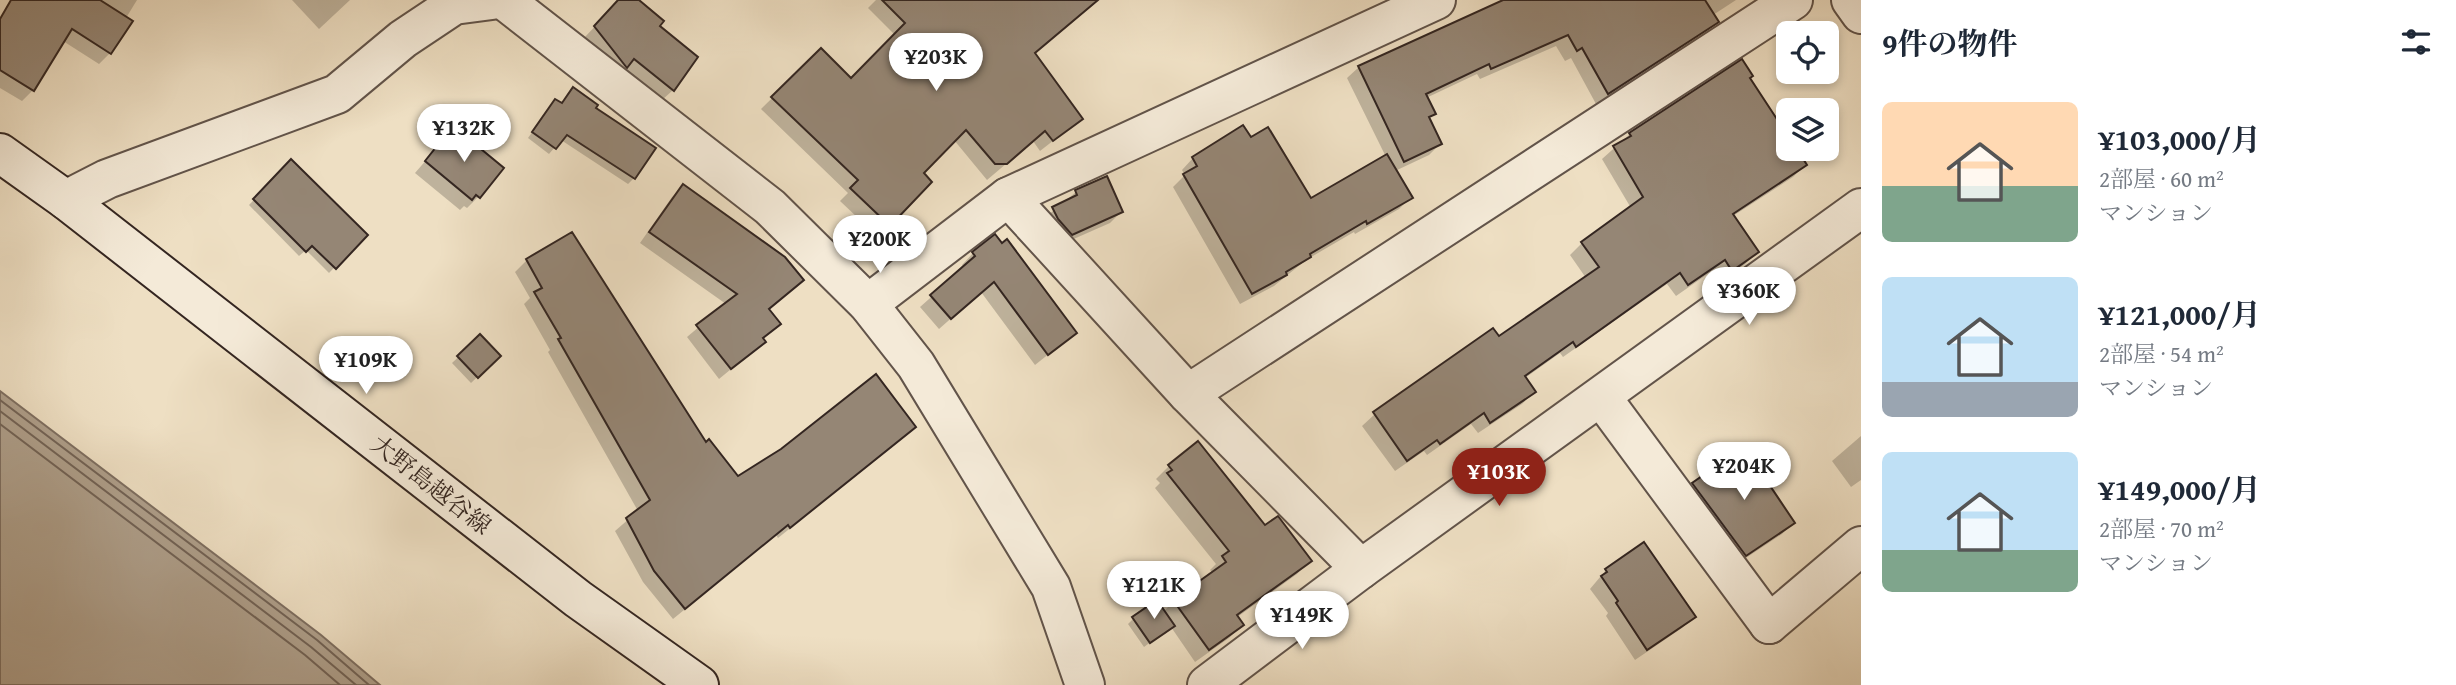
<!DOCTYPE html>
<html lang="ja">
<head>
<meta charset="utf-8">
<style>
  body { margin:0; font-family:"Gentium Book Plus","Noto Serif JP",serif; background:#f6f6f7; color:#1f2937; height:100vh; display:flex; flex-direction:column; font-size:26px; white-space:nowrap }
  * { box-sizing:border-box; margin:0 }
  p { font-size:23px; color:#747a83 }
  .icon { flex:none; width:38px; height:38px; fill:none; stroke:currentColor; stroke-width:2; stroke-linecap:round; stroke-linejoin:round }
  .map { position:relative; flex:1; overflow:hidden }
  .details { display:flex; flex-direction:column; background:#fff; width:595px }
  .details>* { flex:none }
  .buttons { position:absolute; left:1776px; top:21px; display:grid; gap:14px }
  .buttons a { display:grid; place-items:center; width:63px; height:63px; border-radius:10px; background:#fff; box-shadow:0 4px 10px #0003; font-size:35px }
  .price { position:absolute; translate:-50% -60px; padding:0 16px; border-radius:24px; background:#fff; color:#222; font-size:23px; line-height:46px; filter:drop-shadow(0 2px 4px #0008) }
  .price::after { content:''; position:absolute; left:50%; top:42px; width:21px; height:16px; margin-left:-10px; background:inherit; clip-path:polygon(0 0,100% 0,50% 100%) }
  .price.current { background:#8f2418; color:#fff }
  ul { padding:0; list-style:none }
  li { display:flex; align-items:center; gap:21px; height:175px; padding:0 21px }
  li span { display:grid; place-items:center; flex:none; width:196px; height:140px; border-radius:10px; color:#555 }
  li>.icon { margin-inline-start:auto }
  span .icon { width:84px; height:84px; fill:#fffc; stroke-width:1 }
  li b { font-size:30px }
  h2 { display:flex; justify-content:space-between; align-items:center; height:84px; padding:0 21px; font-size:30px }
  main { display:flex; flex:1; min-height:0 }
  .map>svg:first-child { display:block }
  .water { fill:#afa08c; stroke:#7e6f61; stroke-width:2 }
  .shadow { fill:#0003 }
  .lines { fill:none; stroke-linecap:round; stroke-linejoin:round }
  .shore { stroke:#726356; stroke-width:2 }
  .building { fill:#958675; stroke:#342621; stroke-width:2 }
  .minor-casing { stroke:#62544a; stroke-width:42 }
  .tertiary-casing { stroke:#62544a; stroke-width:42 }
  .secondary-casing { stroke:#342621; stroke-width:42 }
  .minor { stroke:#f4ead8; stroke-width:38 }
  .tertiary { stroke:#f4ead8; stroke-width:38 }
  .secondary { stroke:#f4ead8; stroke-width:38 }
  .labels { text-anchor:middle; stroke-width:7; stroke-linejoin:round; paint-order:stroke }
  .street-label { font-size:24px; fill:#342621; stroke:#f4ead8 }
</style>
</head>
<body>
<main>
<div class="map">
<svg width="1861" height="685" viewBox="0 0 1861 685">
  <rect width="100%" height="100%" fill="#eedfc3"/>
  <filter id="stains"><feTurbulence type="fractalNoise" baseFrequency=".00286" numOctaves="4"/><feColorMatrix values="0 0 0 0 .2 0 0 0 0 .09 0 0 0 0 .02 0 0 0 .5 -.17"/></filter>
  <radialGradient id="worn" r=".72"><stop offset=".6" stop-color="#630" stop-opacity="0"/><stop offset="1" stop-color="#630" stop-opacity=".3"/></radialGradient>
  <path class="water" d="M 0,391 L 321,635 L 380,685 L 0,685 Z"/>
  <g class="shadow">
    <path d="M 14,0 L 137,0 L 126,18 L 110,53 L 99,64 L 63,41 L 33,90 L 22,101 L 0,88 L 0,21 Z"/>
    <path d="M 292,0 L 350,0 L 319,29 Z"/>
    <path d="M 620,0 L 636,0 L 657,26 L 696,57 L 673,90 L 661,101 L 584,38 Z"/>
    <path d="M 876,0 L 1097,0 L 1034,54 L 1081,119 L 1040,151 L 1033,141 L 987,180 L 954,140 L 921,173 L 930,182 L 877,236 L 840,201 L 848,193 L 761,109 L 821,50 L 850,80 L 895,35 L 868,8 Z"/>
    <path d="M 1506,0 L 1736,0 L 1713,15 L 1717,22 L 1706,33 L 1596,104 L 1571,58 L 1565,61 L 1556,46 L 1480,79 L 1477,74 L 1426,98 L 1433,113 L 1428,119 L 1440,144 L 1429,155 L 1395,171 L 1410,198 L 1399,209 L 1355,234 L 1354,232 L 1306,260 L 1274,286 L 1240,304 L 1173,187 L 1185,175 L 1182,170 L 1193,158 L 1250,139 L 1311,200 L 1386,157 L 1347,78 L 1359,67 Z"/>
    <path d="M 1748,78 L 1788,140 L 1788,149 L 1795,149 L 1805,165 L 1793,177 L 1733,216 L 1757,252 L 1745,264 L 1719,282 L 1712,271 L 1676,296 L 1667,284 L 1563,357 L 1560,353 L 1525,378 L 1534,392 L 1522,404 L 1478,433 L 1471,424 L 1427,455 L 1424,451 L 1395,471 L 1362,426 L 1375,414 L 1498,339 L 1586,278 L 1570,255 L 1582,243 L 1631,208 L 1602,159 L 1630,134 Z"/>
    <path d="M 573,89 L 593,109 L 634,178 L 628,184 L 561,140 L 549,154 L 528,138 L 550,107 L 561,105 Z"/>
    <path d="M 453,129 L 478,197 L 467,208 L 464,206 L 460,210 L 415,173 Z"/>
    <path d="M 291,162 L 366,235 L 329,273 L 306,250 L 299,256 L 249,205 Z"/>
    <path d="M 1106,178 L 1121,212 L 1110,223 L 1060,245 L 1042,220 L 1076,192 Z"/>
    <path d="M 683,187 L 802,280 L 768,310 L 779,324 L 762,339 L 764,342 L 719,379 L 687,337 L 726,304 L 640,243 L 672,197 Z"/>
    <path d="M 571,234 L 706,444 L 737,479 L 903,438 L 778,538 L 776,535 L 673,619 L 643,582 L 615,531 L 638,511 L 548,352 L 550,350 L 524,304 L 530,298 L 515,272 L 527,260 Z"/>
    <path d="M 995,237 L 1075,333 L 1035,365 L 981,292 L 939,329 L 920,307 L 964,268 L 962,265 L 973,253 Z"/>
    <path d="M 480,337 L 499,356 L 471,383 L 452,363 Z"/>
    <path d="M 1861,436 L 1861,480 L 1851,487 L 1832,461 Z"/>
    <path d="M 1169,466 L 1265,527 L 1309,561 L 1297,574 L 1236,618 L 1242,625 L 1229,638 L 1195,662 L 1171,627 L 1144,647 L 1128,624 L 1133,619 L 1163,612 L 1174,601 L 1213,573 L 1210,570 L 1216,564 L 1155,488 L 1160,483 L 1156,479 Z"/>
    <path d="M 1693,484 L 1793,523 L 1782,534 L 1734,566 L 1682,496 Z"/>
    <path d="M 1606,570 L 1693,617 L 1682,628 L 1635,660 L 1606,616 L 1608,613 L 1590,589 Z"/>
  </g>
  <g class="lines">
    <g class="shore">
      <path d="M 0,400 L 317,640 L 369,685"/>
      <path d="M 0,411 L 311,647 L 356,685"/>
      <path d="M 0,424 L 305,655 L 340,685"/>
    </g>
  </g>
  <g class="building">
    <path d="M 11,0 L 100,0 L 133,21 L 111,54 L 72,29 L 34,91 L 0,70 L 0,19 Z"/>
    <path d="M 618,0 L 639,0 L 664,21 L 660,26 L 698,57 L 674,91 L 634,59 L 627,68 L 594,26 Z"/>
    <path d="M 882,0 L 1098,0 L 1035,53 L 1083,119 L 1053,141 L 1045,131 L 1007,164 L 995,164 L 966,130 L 924,173 L 932,182 L 890,226 L 850,188 L 858,180 L 771,97 L 821,48 L 851,78 L 905,23 Z"/>
    <path d="M 1503,0 L 1705,0 L 1719,22 L 1608,94 L 1582,48 L 1577,51 L 1568,35 L 1491,69 L 1489,64 L 1426,94 L 1436,114 L 1429,117 L 1442,144 L 1404,162 L 1358,66 Z"/>
    <path d="M 1742,59 L 1753,76 L 1750,78 L 1788,136 L 1788,149 L 1797,149 L 1807,165 L 1733,214 L 1759,252 L 1732,271 L 1725,260 L 1688,285 L 1680,273 L 1576,347 L 1573,342 L 1525,376 L 1536,392 L 1490,423 L 1484,413 L 1440,444 L 1437,440 L 1407,461 L 1373,412 L 1493,328 L 1499,336 L 1599,267 L 1581,242 L 1643,197 L 1613,146 L 1631,136 L 1629,133 Z"/>
    <path d="M 573,87 L 598,105 L 596,108 L 656,148 L 635,179 L 567,135 L 556,149 L 532,132 L 555,99 L 562,103 Z"/>
    <path d="M 1243,125 L 1251,137 L 1268,127 L 1311,198 L 1387,154 L 1413,198 L 1367,224 L 1366,221 L 1310,254 L 1311,257 L 1286,272 L 1287,275 L 1252,294 L 1183,174 L 1197,166 L 1192,157 Z"/>
    <path d="M 453,126 L 504,168 L 480,198 L 476,195 L 472,200 L 425,161 Z"/>
    <path d="M 291,159 L 368,235 L 336,269 L 312,246 L 306,252 L 253,199 Z"/>
    <path d="M 1107,176 L 1123,212 L 1072,235 L 1058,219 L 1052,207 L 1077,195 L 1075,190 Z"/>
    <path d="M 683,184 L 785,257 L 804,280 L 769,309 L 781,324 L 763,338 L 766,342 L 731,369 L 696,325 L 737,294 L 649,232 Z"/>
    <path d="M 572,232 L 706,442 L 709,439 L 738,476 L 781,449 L 876,374 L 916,427 L 790,528 L 788,525 L 685,609 L 654,571 L 626,518 L 650,500 L 558,339 L 561,338 L 534,292 L 542,288 L 526,259 Z"/>
    <path d="M 995,234 L 1002,243 L 1007,239 L 1077,333 L 1048,355 L 994,282 L 951,319 L 930,295 L 975,256 L 972,252 Z"/>
    <path d="M 480,334 L 501,356 L 478,378 L 457,356 Z"/>
    <path d="M 1198,441 L 1265,525 L 1278,516 L 1312,561 L 1237,615 L 1244,625 L 1209,650 L 1173,600 L 1226,562 L 1222,556 L 1229,551 L 1167,473 L 1172,470 L 1168,465 Z"/>
    <path d="M 1744,447 L 1795,523 L 1746,556 L 1692,483 Z"/>
    <path d="M 1644,542 L 1696,617 L 1647,650 L 1616,603 L 1618,601 L 1601,576 L 1607,572 L 1605,569 Z"/>
    <path d="M 1157,600 L 1175,626 L 1150,643 L 1132,617 Z"/>
  </g>
  <g class="lines">
    <defs>
      <g id="minor">
        <path d="M 504,0 L 770,207 L 868,304 L 916,365 L 1051,587 L 1085,685"/>
        <path d="M 1851,0 L 1861,14"/>
        <path d="M 1008,197 L 1188,394 L 1361,569"/>
        <path d="M 66,200 L 107,179 L 337,94 L 403,39 L 454,5 L 492,0"/>
        <path d="M 868,304 L 1008,197 L 1436,0"/>
        <path d="M 1188,394 L 1793,0"/>
        <path d="M 1602,398 L 1769,624"/>
        <path d="M 1207,685 L 1361,569 L 1861,208"/>
      </g>
      <path id="tertiary" d="M 1769,624 L 1861,546"/>
      <path id="secondary" d="M 0,153 L 66,200 L 578,599 L 699,685"/>
    </defs>
    <use href="#minor" class="minor-casing"/>
    <use href="#tertiary" class="tertiary-casing"/>
    <use href="#secondary" class="secondary-casing"/>
    <use href="#minor" class="minor"/>
    <use href="#tertiary" class="tertiary"/>
    <use href="#secondary" class="secondary"/>
  </g>
  <g class="labels">
    <g class="street-label">
      <text transform="translate(431 485) rotate(38)" y="8">大野島越谷線</text>
    </g>
  </g>
  <rect width="100%" height="100%" filter="url(#stains)"/>
  <rect width="100%" height="100%" fill="url(#worn)"/>
</svg>
<div class="buttons">
<a><svg class="icon" aria-label="locate" viewBox="0 0 24 24"><circle cx="12" cy="12" r="6"/><path d="M12 2v4M12 18v4M2 12h4M18 12h4"/></svg></a>
<a><svg class="icon" aria-label="layers" viewBox="0 0 24 24"><path d="M12 4l9 5-9 5-9-5zM3 14l9 5 9-5"/></svg></a>
</div>
<b class="price" style="left:936px;top:93px">¥203K</b>
<b class="price" style="left:464px;top:164px">¥132K</b>
<b class="price" style="left:880px;top:275px">¥200K</b>
<b class="price" style="left:1749px;top:327px">¥360K</b>
<b class="price" style="left:366px;top:396px">¥109K</b>
<b class="price" style="left:1744px;top:502px">¥204K</b>
<b class="price current" style="left:1499px;top:508px">¥103K</b>
<b class="price" style="left:1154px;top:621px">¥121K</b>
<b class="price" style="left:1302px;top:651px">¥149K</b>
</div>
<section class="details">
<h2>9件の物件<svg class="icon" aria-label="filters" viewBox="0 0 24 24"><path d="M4 7h16M4 17h16"/><circle cx="9" cy="7" r="2"/><circle cx="15" cy="17" r="2"/></svg></h2>
<ul>
<li><span style="background:linear-gradient(#ffd9b3 60%,#7fa58c 0)"><svg class="icon" aria-label="home" viewBox="0 0 24 24"><path d="M3 11l9-7 9 7M6 9v11h12V9"/></svg></span><div><b>¥103,000/月</b><p>2部屋 · 60 m²</p><p>マンション</p></div></li>
<li><span style="background:linear-gradient(#bfe0f5 75%,#9aa5b1 0)"><svg class="icon" aria-label="home" viewBox="0 0 24 24"><path d="M3 11l9-7 9 7M6 9v11h12V9"/></svg></span><div><b>¥121,000/月</b><p>2部屋 · 54 m²</p><p>マンション</p></div></li>
<li><span style="background:linear-gradient(#bfe0f5 70%,#7fa58c 0)"><svg class="icon" aria-label="home" viewBox="0 0 24 24"><path d="M3 11l9-7 9 7M6 9v11h12V9"/></svg></span><div><b>¥149,000/月</b><p>2部屋 · 70 m²</p><p>マンション</p></div></li>
</ul>
</section>
</main>
</body>
</html>
